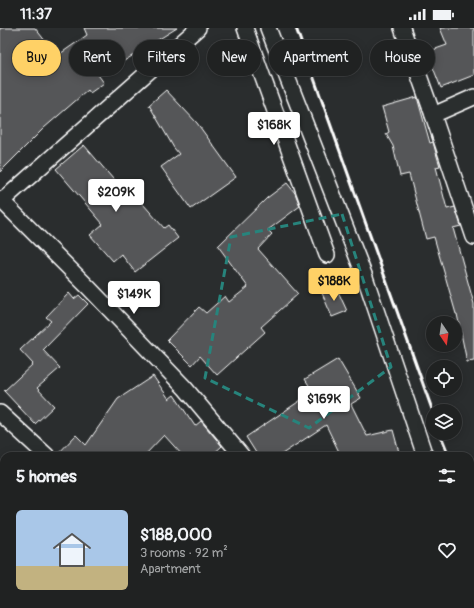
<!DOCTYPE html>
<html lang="en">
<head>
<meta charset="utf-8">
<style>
  body { margin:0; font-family:Pangolin,sans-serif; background:#2d2f2f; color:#f1f3f6; height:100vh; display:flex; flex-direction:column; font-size:15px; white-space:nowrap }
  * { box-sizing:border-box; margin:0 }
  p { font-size:13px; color:#a2a4a5 }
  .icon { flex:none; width:22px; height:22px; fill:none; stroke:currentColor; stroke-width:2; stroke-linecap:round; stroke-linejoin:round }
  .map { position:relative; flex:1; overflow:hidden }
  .sheet { position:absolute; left:0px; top:424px; width:474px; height:156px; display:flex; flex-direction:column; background:#202222; border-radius:12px 12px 0 0; box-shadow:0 2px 10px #0003,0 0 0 1px #3d3f40 }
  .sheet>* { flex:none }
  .hud { position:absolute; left:12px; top:12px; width:450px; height:36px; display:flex; gap:8px }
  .needle { width:26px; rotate:167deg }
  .buttons { position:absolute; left:426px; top:288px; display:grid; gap:8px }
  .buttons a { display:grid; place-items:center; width:36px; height:36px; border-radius:50%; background:#202222; box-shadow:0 2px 10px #0003,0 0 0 1px #3d3f40; font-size:20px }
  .price { position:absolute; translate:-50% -34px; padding:0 9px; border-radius:4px; background:#fff; color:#222; font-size:13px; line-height:26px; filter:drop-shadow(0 1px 2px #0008) }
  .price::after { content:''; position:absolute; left:50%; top:24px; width:12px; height:9px; margin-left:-6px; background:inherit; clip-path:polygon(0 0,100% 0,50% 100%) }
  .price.active { background:#ffd166; color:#111 }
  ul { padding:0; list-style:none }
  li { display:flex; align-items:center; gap:12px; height:100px; padding:0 16px }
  li span { display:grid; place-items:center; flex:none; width:112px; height:80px; border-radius:6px; color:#555 }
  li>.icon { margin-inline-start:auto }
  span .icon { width:48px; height:48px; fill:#fffc; stroke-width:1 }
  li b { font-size:17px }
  h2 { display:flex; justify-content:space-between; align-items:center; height:48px; padding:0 16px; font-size:17px }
  .tag { padding:0 14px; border-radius:18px; background:#202222; box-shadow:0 2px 10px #0003,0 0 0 1px #3d3f40; font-size:14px; line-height:36px }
  .tag.active { background:#ffd166; color:#111 }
  .status { display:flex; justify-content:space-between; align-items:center; height:28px; padding:0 20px; background:#202222; direction:ltr }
  .status svg { height:11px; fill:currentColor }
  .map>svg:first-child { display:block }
  .building { fill:#555758; stroke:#fff }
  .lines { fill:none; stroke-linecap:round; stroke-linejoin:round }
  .service-casing { stroke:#fff; stroke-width:10 }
  .minor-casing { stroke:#fff; stroke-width:18 }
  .service { stroke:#2a2d2e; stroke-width:7 }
  .minor { stroke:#2a2d2e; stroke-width:15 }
  .rail { stroke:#fff; stroke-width:3 }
  .marked { fill:none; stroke:#27847c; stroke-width:3; stroke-dasharray:8 5; stroke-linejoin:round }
</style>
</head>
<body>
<div class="status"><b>11:37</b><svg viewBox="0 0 49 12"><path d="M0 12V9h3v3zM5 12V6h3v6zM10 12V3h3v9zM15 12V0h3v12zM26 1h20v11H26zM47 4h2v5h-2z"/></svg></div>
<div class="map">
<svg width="474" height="580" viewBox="0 0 474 580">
  <rect width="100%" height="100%" fill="#2a2d2e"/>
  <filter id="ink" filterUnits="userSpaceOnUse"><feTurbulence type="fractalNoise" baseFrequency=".025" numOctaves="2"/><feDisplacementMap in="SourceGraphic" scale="8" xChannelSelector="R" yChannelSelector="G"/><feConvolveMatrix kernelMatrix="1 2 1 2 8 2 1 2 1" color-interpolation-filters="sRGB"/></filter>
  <g filter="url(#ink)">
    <g class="building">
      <path d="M 0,0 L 35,0 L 57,28 L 87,7 L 84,0 L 177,0 L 124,33 L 112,13 L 83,26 L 104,55 L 90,65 L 88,62 L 44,100 L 0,144 Z"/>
      <path d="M 440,0 L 474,0 L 474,47 L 441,60 L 427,24 L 447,17 Z"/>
      <path d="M 166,62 L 197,95 L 236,149 L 191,181 L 161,139 L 179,126 L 174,120 L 149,77 Z"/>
      <path d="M 417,69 L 430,115 L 433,114 L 436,125 L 440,138 L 436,139 L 447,181 L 455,179 L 461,198 L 453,200 L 474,276 L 474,333 L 467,334 L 457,286 L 456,286 L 434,209 L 426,211 L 409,146 L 400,148 L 393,118 L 386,106 L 389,104 L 382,79 Z"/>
      <path d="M 84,117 L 131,172 L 136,168 L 164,200 L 168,197 L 178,210 L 135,244 L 121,226 L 113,233 L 90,207 L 103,196 L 56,141 Z"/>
      <path d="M 287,155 L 295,165 L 300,178 L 268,202 L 272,206 L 258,221 L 298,266 L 261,299 L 265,304 L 217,347 L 200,328 L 192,337 L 167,312 L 199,279 L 206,285 L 225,268 L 229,274 L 248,259 L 218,218 L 267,170 Z"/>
      <path d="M 336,259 L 347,283 L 332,289 L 322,265 Z"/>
      <path d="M 69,265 L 74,271 L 79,267 L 88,276 L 43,322 L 60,340 L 37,360 L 54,378 L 35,396 L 4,363 L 33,336 L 20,322 L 51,293 L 46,289 Z"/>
      <path d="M 338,331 L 361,370 L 351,376 L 367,408 L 393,402 L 400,428 L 341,428 L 326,397 L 279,428 L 258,428 L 246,409 L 313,364 L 305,351 Z"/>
      <path d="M 153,348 L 169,371 L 174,367 L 195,398 L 201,393 L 222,418 L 211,428 L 183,428 L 164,407 L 144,428 L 56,428 L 76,407 L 86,417 L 118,371 Z"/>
    </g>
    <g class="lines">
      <defs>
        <path id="service" d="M 0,557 L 4,554"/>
        <g id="minor">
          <path d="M 245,0 L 327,227"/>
          <path d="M 268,0 L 365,249 L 425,428"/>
          <path d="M 402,0 L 433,87"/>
          <path d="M 474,69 L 433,87 L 474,209"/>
          <path d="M 0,171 L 89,260 L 185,360 L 242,428"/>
          <path d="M 2,173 L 198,0"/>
          <path d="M 0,385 L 47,428"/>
          <path d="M 470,460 L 474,458"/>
          <path d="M 187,576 L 191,580"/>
          <path d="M 442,576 L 443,580"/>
          <path d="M 299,580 L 305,576"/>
        </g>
      </defs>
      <use href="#service" class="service-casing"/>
      <use href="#minor" class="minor-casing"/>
      <use href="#service" class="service"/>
      <use href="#minor" class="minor"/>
      <g class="rail">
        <path d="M 296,0 L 433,384"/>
        <path d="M 440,405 L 449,428"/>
        <path d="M 470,500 L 474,516"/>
      </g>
    </g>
  </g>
  <path class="marked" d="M 342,186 L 391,339 L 309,400 L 205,350 L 231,209 Z"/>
</svg>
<div class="buttons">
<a><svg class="needle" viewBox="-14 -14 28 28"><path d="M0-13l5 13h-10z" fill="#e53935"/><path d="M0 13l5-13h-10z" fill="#a2a4a5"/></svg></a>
<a><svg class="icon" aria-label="locate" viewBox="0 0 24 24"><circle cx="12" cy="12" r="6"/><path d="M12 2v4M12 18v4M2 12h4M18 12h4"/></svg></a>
<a><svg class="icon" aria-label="layers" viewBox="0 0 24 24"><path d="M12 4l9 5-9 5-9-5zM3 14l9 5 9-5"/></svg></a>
</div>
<b class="price" style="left:274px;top:118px">$168K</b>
<b class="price" style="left:116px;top:185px">$209K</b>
<b class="price active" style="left:334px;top:274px">$188K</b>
<b class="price" style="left:134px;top:287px">$149K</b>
<b class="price" style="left:324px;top:392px">$169K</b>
<div class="hud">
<a class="tag active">Buy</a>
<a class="tag">Rent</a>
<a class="tag">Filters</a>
<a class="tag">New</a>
<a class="tag">Apartment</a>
<a class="tag">House</a>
</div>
<section class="sheet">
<h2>5 homes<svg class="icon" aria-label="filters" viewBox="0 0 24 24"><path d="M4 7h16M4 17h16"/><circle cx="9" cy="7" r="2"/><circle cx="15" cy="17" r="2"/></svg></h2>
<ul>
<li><span style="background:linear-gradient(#a9c7e8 70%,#c2b280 0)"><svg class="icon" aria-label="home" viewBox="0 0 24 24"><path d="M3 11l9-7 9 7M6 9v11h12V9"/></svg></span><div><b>$188,000</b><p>3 rooms · 92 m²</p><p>Apartment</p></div><svg class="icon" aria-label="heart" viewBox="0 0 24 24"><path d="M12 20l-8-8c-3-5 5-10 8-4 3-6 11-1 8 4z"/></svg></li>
</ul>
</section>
</div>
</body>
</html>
